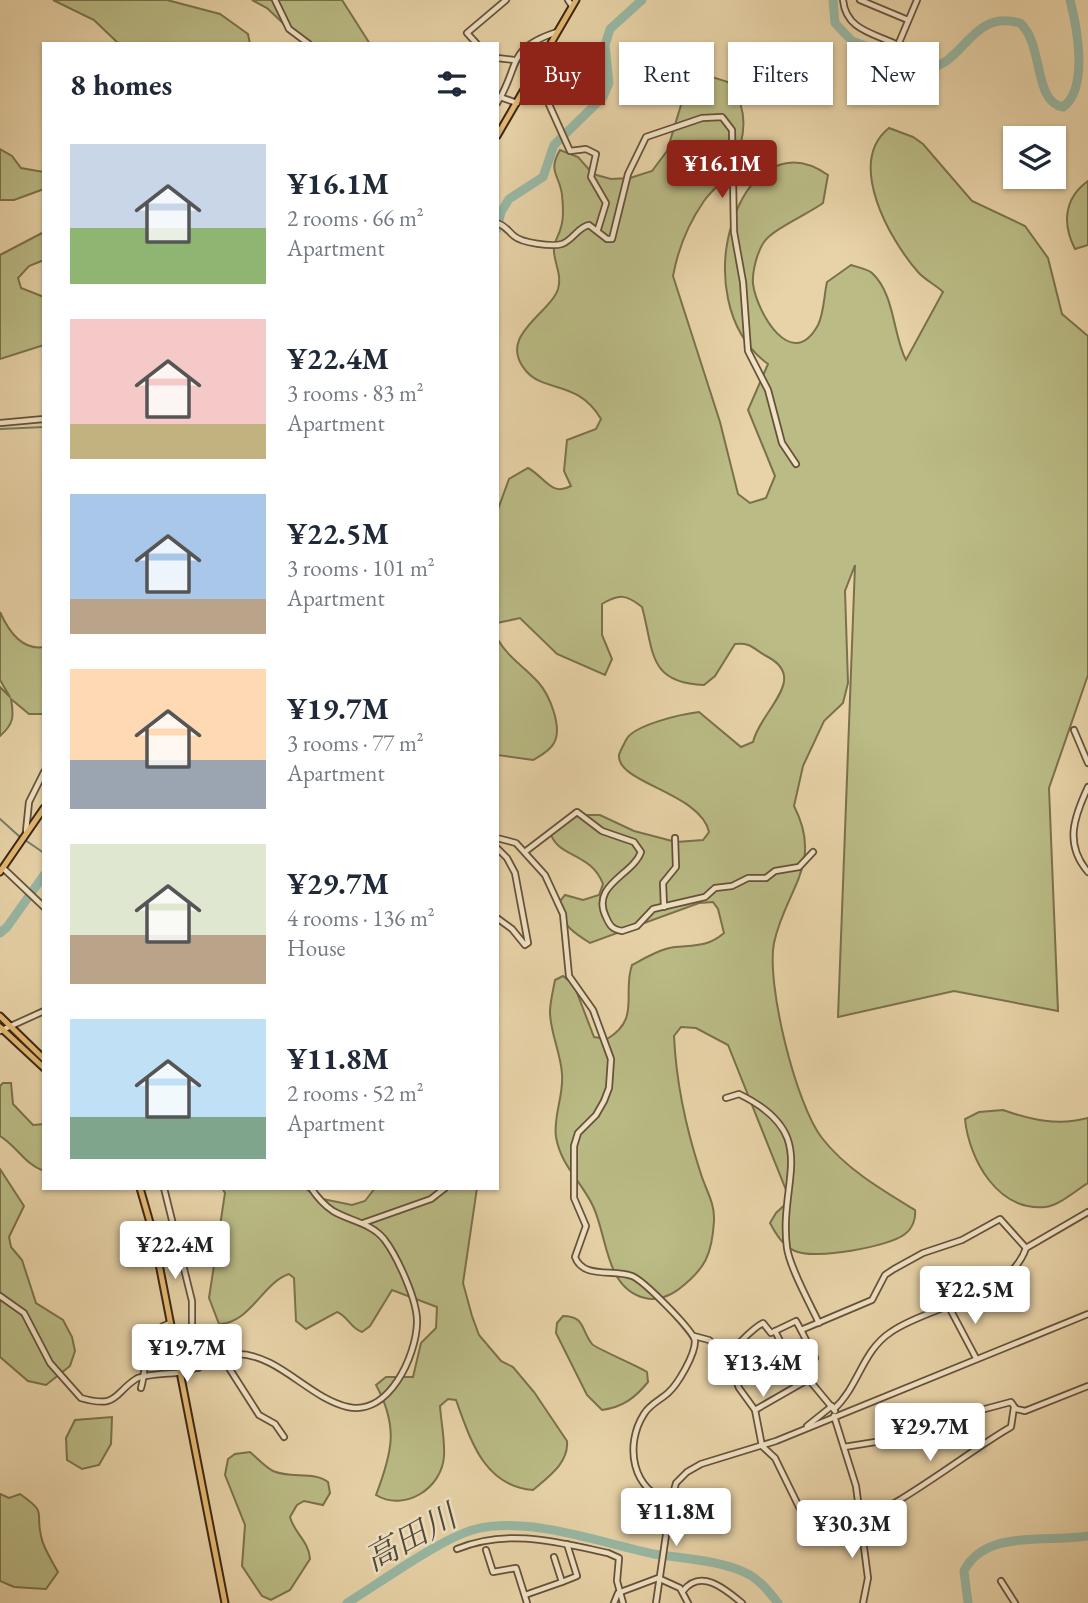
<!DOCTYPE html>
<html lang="en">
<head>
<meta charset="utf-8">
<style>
  body { margin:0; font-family:"EB Garamond","Noto Serif JP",serif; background:#f6f6f7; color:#1f2937; height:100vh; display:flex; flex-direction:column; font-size:26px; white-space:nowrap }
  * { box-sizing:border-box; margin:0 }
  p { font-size:23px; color:#747a83 }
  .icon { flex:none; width:38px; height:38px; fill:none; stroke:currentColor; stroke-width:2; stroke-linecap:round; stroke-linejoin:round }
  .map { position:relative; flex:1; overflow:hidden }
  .sheet { position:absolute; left:42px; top:42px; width:457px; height:1148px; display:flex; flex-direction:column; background:#fff; border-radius:0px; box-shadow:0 2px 5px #0004 }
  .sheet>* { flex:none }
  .guide { position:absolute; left:520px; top:42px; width:462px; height:63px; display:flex; gap:14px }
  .controls { position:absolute; left:1003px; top:126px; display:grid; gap:14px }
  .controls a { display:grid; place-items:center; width:63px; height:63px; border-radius:0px; background:#fff; box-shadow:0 2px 5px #0004; font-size:35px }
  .price { position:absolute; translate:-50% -60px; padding:0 16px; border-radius:7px; background:#fff; color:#222; font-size:23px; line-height:46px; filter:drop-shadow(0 2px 4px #0008) }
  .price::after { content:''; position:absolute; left:50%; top:42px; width:21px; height:16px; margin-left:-10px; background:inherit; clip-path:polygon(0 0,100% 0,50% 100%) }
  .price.selected { background:#8f2418; color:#fff }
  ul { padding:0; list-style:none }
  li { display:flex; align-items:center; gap:21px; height:175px; padding:0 28px }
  li span { display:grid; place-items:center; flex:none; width:196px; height:140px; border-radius:0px; color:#555 }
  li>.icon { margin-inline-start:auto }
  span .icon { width:84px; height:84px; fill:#fffc; stroke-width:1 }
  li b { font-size:30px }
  h2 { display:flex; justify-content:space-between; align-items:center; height:84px; padding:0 28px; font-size:30px }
  .pill { padding:0 24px; border-radius:0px; background:#fff; box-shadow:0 2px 5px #0004; font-size:24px; line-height:63px }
  .pill.selected { background:#8f2418; color:#fff }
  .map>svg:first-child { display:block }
  .green { fill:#babb85; stroke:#7a714c; stroke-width:2 }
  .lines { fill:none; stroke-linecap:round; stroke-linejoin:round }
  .stream { stroke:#737e6b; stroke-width:2 }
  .river { stroke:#98b8a5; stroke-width:9 }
  .minor-casing { stroke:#665238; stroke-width:8 }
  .major-casing { stroke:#3b2713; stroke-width:9 }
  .minor { stroke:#f0e2c6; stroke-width:4.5 }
  .major { stroke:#e4ba74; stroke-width:5 }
  .labels { text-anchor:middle; stroke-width:5; stroke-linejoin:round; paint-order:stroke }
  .water-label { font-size:33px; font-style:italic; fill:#524b38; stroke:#f0e2c6 }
</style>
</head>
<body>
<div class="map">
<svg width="1088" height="1603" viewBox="0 0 1088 1603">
  <rect width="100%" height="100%" fill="#e8d3a8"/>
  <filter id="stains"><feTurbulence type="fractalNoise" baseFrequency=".00286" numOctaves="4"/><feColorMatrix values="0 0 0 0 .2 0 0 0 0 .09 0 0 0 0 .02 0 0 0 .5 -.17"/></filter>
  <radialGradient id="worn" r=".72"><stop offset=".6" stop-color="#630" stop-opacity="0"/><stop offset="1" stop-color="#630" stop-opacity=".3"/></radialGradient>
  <g class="green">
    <path d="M 53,0 L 167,0 L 220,14 L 248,34 L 250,44 L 119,44 L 94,20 Z"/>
    <path d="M 252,0 L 342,0 L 370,44 L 305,44 L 267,8 Z"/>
    <path d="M 696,72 L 728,82 C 732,89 739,98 741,106 C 748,129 739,158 725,177 C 719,186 710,192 704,201 C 688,224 678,249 673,276 L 720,422 L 738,494 L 750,503 L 766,498 L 775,476 L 748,410 L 768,364 C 680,300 741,113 828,175 L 823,203 C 808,214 773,229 764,242 C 757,252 752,272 753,284 C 757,313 792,373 818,325 C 824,313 824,295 827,282 L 851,265 C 857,267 868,269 872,273 C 895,294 893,336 906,360 L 943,292 C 936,285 925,280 918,272 C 889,239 846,162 889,128 L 913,137 L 923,144 L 972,201 L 1025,226 L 1048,258 L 1062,314 L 1088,336 L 1088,675 L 1049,788 L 1058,1011 L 954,991 L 838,1017 L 855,565 L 845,591 L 848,683 L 843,703 L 824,721 L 803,766 L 794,806 C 824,864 785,890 774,943 C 766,984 796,1105 822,1138 C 846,1169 882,1190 915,1210 C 916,1218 913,1228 905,1234 C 889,1247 814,1260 795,1251 C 782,1245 776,1234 770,1223 L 776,1213 L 790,1200 L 728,1045 L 696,1028 L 681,1027 L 674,1036 C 676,1080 686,1128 700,1171 C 705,1189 715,1202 714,1221 C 712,1255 705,1269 679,1289 C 670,1296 657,1301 645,1298 C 605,1288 608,1238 593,1206 C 581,1181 561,1166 556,1137 C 553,1116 564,1095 562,1074 C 561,1054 550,1032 550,1012 C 550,1002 553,991 555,980 L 563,976 L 574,985 L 594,1037 L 607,1039 C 641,1019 622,994 632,965 C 645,958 660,949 675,947 C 694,945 708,947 724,933 L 718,909 L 713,902 L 699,903 L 590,943 C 574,933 562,925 557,905 L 565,895 L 583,900 L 599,895 L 603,884 C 591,852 557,858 550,832 L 579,815 L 600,815 L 634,831 L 676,842 L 703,840 L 709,832 C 701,793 616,783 619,755 C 620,751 624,744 626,740 C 633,725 682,714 699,712 L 741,747 L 753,742 C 760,711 809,679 768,657 C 754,650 752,642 735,644 L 715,676 L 704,685 C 647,683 654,650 642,607 C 626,594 619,594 602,604 L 602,635 L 612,659 L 605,675 L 557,654 L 520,618 L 497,623 L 497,512 L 509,479 L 528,468 C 545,477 551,497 571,486 L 564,471 L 567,440 L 596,429 L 601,419 C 578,380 545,393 526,371 C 496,336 550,314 558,289 C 562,275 555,265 554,252 C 553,241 559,237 561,227 C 564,218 563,204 562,195 C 560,175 547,172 560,150 L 578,157 L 593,174 L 611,179 L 630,178 L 652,171 L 667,151 L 685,92 Z"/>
    <path d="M 0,149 L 12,156 L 21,168 L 44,172 L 44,189 L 14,200 L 0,200 Z"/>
    <path d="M 1088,181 L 1088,245 L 1075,249 C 1062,224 1064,198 1088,181 Z"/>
    <path d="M 44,232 L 44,260 L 29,266 L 18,278 L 21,288 L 44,297 L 44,345 L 0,359 L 0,255 Z"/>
    <path d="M 0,612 C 8,630 21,651 44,647 L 44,714 L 29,714 L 11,699 C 14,716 14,724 0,736 L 0,687 L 10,697 L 0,680 Z"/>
    <path d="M 497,638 C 508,658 524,666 538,682 C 549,694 563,727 554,743 C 550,751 540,756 533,760 L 497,755 Z"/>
    <path d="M 3,1083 L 11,1083 L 13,1104 L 33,1125 L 44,1124 L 44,1171 C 24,1164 17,1146 0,1136 L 0,1086 Z"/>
    <path d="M 1003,1110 C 1031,1120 1058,1126 1088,1118 L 1088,1183 C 1076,1190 1059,1206 1045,1207 C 997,1211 969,1159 965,1119 L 979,1112 Z"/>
    <path d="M 0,1169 L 24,1206 L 9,1237 L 11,1247 L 22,1260 L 36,1303 L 63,1320 L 72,1337 L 75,1351 L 70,1366 L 46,1385 L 28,1381 L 0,1357 Z"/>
    <path d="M 222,1188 L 305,1188 L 318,1198 L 352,1205 L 365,1201 L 375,1188 L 477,1188 L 463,1283 L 472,1316 L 479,1335 L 501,1361 L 513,1367 L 534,1392 L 567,1441 C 569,1463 548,1477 533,1490 C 484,1486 471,1441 456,1400 L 448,1399 L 440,1406 C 441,1422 445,1440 444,1456 C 442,1489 404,1512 376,1495 C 392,1453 399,1427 376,1385 L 386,1377 L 413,1377 L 421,1343 L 436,1328 L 437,1307 L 392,1290 L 370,1326 L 362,1332 C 350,1328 348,1316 337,1312 L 306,1329 L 296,1321 L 294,1278 L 289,1274 C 262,1283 251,1323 219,1324 L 209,1298 L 225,1193 Z"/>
    <path d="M 563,1316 C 585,1316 581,1330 592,1344 C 595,1348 638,1366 647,1372 L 648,1382 C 635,1398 623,1407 602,1410 L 587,1395 L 556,1333 L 557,1323 Z"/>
    <path d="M 112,1417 L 111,1444 L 99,1465 L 82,1469 L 67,1460 L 66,1438 L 75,1420 Z"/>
    <path d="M 250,1452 C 257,1458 265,1467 273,1471 C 291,1479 313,1471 328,1482 L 330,1493 L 323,1505 L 304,1501 L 297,1505 L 290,1517 C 294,1533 309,1541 310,1559 L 290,1590 L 271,1600 L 262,1596 L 242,1566 L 245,1525 L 225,1475 L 228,1459 L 235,1454 Z"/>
    <path d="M 0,1494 L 9,1498 L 20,1494 C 48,1514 35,1510 41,1536 C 43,1548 52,1561 58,1572 L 46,1589 L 14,1587 L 0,1581 Z"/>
  </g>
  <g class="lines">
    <g class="stream">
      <path d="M 0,429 L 44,427"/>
      <path d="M 0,819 L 20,837"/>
      <path d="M 25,840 L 44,853"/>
    </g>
    <g class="river">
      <path d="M 833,0 L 835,23 L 852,41 L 926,69 C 966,64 970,9 1020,23 C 1044,44 1033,102 1063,107 C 1088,89 1078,31 1070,0"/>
      <path d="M 497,229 L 501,212 L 509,199 L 543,177 L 554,145 L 603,97 L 609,83 L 605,45 L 610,29 L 642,0"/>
      <path d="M 0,933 L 7,927 L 44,875"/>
      <path d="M 347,1603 C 380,1583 441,1538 476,1529 C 530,1516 601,1543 654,1554 C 684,1559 721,1560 748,1574 C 760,1580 770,1593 778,1603"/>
      <path d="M 968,1603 L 964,1571 C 985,1528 1050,1543 1088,1536"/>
    </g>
    <defs>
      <g id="minor">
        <path d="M 275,0 L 289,29 L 309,44"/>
        <path d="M 568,0 L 572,6"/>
        <path d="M 843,0 C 846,30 873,33 898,45 L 917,0"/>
        <path d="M 860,0 L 908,20"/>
        <path d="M 477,44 L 467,33 L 506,0"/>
        <path d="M 497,58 L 514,60"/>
        <path d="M 500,97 L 517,103"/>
        <path d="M 520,97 L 534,92 L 547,100 L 570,151 L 586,149 L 596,154 L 591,177 L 606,203 L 598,229"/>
        <path d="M 497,103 C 521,65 505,49 557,32"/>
        <path d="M 497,223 C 506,226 507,230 514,236 C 522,243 552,247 562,244 C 573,240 578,227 589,225 L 607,239 L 612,239 L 628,174 L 646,137 L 702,118 L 722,117 L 732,130 L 734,232 L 743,282 L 748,351 L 768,390 L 782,443 L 796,464"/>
        <path d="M 0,423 L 44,419"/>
        <path d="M 1074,730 L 1088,763"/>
        <path d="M 1088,787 C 1074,817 1064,844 1088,872"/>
        <path d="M 26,831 L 29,802 L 44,772"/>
        <path d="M 497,838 L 516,843 L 545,875 L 563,914 L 569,976 L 593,1010 L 611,1059 L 609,1088 L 604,1101 L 596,1115 L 578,1133 L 574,1146 L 574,1198 L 586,1226 L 575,1257 C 583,1279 613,1269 632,1276 C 643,1280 694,1331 695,1341 C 695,1355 678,1384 668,1393 C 660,1400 649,1405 644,1414 C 624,1445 632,1492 671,1501"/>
        <path d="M 497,848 L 507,858 L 515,873 L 528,943 L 525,945 L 512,929 L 497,918"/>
        <path d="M 526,851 L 577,812 L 602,831 L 634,842 L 641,852 C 633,875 590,885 606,917 C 610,926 612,929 622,931 L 637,926 L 653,909 L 705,897 L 715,888 L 732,886 L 748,878 L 766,878 L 775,871 L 799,867 L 813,852"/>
        <path d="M 3,868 L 44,907"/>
        <path d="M 664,907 L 663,883 L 676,867 L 675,838"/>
        <path d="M 0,1031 L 44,1011"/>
        <path d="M 726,1098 L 739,1094 C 823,1135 778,1179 787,1248 C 790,1268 810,1304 819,1323"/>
        <path d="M 164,1188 L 192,1301 L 192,1340 L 198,1368"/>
        <path d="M 363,1223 L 431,1199 L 445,1188"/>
        <path d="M 0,1296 L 24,1313 L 50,1363 L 81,1398 C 118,1409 114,1393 136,1379 C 144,1374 172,1374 183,1372 C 202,1368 219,1354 238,1354 C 279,1355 309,1398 348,1407 C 389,1416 416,1356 417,1323 C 418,1301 397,1256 384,1239 C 371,1223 350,1221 333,1211 C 324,1205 317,1197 311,1188"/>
        <path d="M 949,1307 L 976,1358"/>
        <path d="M 801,1330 L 815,1358 L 801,1369"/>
        <path d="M 775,1331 L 785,1351 L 835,1411"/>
        <path d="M 694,1336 L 709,1340 L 726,1354 L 739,1388 L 755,1410 L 762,1446 L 775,1458 L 800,1509 C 817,1514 840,1521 858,1519 C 890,1514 976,1446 1011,1427 L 1014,1407"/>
        <path d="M 726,1354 C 740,1345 748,1331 763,1323 L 771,1333 L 796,1321 L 801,1330 L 872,1300 L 885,1275 L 894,1269 L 923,1253 L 962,1240 L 1000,1219 L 1026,1248"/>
        <path d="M 222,1357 L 259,1415 L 275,1424 L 284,1437"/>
        <path d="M 141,1388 C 148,1364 141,1333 170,1323"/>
        <path d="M 834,1409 C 859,1386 862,1351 891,1332 C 928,1306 1010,1297 1026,1248 L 1088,1212"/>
        <path d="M 755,1410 L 809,1379"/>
        <path d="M 834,1416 L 856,1486 L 868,1578 L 863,1603"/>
        <path d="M 807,1426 L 832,1406"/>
        <path d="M 844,1447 L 913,1436 L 955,1417 L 1011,1402 L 1016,1409 L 1025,1411 L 1088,1386"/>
        <path d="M 457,1549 C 508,1528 557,1542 608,1553 L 619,1558 L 617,1581 L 623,1603"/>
        <path d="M 486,1550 L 493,1572 L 516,1568 L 527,1603"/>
        <path d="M 1001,1581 L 1015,1603"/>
        <path d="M 562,1582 L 577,1576 L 567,1544"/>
        <path d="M 683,1591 C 701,1568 725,1589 742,1603"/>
        <path d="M 525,1595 L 562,1582 L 554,1557"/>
        <path d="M 614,1603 L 618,1593 L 658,1578 L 680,1588 L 688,1603"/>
        <path d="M 656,1603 L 671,1501 L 676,1483 L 687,1472 L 701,1464 L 776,1441 L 1088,1314"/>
      </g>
      <g id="major">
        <path d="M 497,136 L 576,0"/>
        <path d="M 0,872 L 44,808"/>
        <path d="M 0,1016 L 44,1059"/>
        <path d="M 0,1027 L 44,1068"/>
        <path d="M 140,1188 L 153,1233 L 225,1603"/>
      </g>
    </defs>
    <use href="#minor" class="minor-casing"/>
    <use href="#major" class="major-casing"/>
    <use href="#minor" class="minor"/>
    <use href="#major" class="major"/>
  </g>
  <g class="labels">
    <g class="water-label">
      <text transform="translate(410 1537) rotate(-29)" y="12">高田川</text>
    </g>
  </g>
  <rect width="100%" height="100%" filter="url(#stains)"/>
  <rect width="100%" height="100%" fill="url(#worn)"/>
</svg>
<div class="controls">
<a><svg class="icon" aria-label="layers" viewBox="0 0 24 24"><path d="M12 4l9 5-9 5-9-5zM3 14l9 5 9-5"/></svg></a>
</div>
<b class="price selected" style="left:722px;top:200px">¥16.1M</b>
<b class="price" style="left:175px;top:1281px">¥22.4M</b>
<b class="price" style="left:975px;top:1326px">¥22.5M</b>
<b class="price" style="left:187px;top:1384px">¥19.7M</b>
<b class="price" style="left:763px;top:1399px">¥13.4M</b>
<b class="price" style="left:930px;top:1463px">¥29.7M</b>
<b class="price" style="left:676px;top:1548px">¥11.8M</b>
<b class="price" style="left:852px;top:1560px">¥30.3M</b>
<div class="guide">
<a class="pill selected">Buy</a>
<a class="pill">Rent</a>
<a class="pill">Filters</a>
<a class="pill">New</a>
</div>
<section class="sheet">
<h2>8 homes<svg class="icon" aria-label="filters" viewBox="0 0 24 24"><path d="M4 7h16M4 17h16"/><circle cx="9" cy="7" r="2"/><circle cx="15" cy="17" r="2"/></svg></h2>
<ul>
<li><span style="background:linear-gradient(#c9d6e8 60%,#8fb573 0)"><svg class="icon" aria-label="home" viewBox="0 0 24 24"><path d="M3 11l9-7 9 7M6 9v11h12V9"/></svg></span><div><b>¥16.1M</b><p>2 rooms · 66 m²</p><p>Apartment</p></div></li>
<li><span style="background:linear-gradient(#f6c9c9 75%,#c2b280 0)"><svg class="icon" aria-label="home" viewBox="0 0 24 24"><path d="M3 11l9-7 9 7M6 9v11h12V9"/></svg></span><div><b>¥22.4M</b><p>3 rooms · 83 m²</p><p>Apartment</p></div></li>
<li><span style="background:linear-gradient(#a9c7e8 75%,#b9a48a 0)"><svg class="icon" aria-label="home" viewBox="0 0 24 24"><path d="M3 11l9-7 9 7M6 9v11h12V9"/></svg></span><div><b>¥22.5M</b><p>3 rooms · 101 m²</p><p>Apartment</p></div></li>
<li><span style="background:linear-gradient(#ffd9b3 65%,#9aa5b1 0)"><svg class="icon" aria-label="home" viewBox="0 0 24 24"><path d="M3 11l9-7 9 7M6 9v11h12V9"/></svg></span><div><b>¥19.7M</b><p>3 rooms · 77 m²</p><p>Apartment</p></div></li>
<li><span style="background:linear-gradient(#dfe7d0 65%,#b9a48a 0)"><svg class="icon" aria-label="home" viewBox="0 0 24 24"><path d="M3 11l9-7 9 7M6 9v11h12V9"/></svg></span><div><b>¥29.7M</b><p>4 rooms · 136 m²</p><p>House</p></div></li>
<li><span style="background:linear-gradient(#bfe0f5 70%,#7fa58c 0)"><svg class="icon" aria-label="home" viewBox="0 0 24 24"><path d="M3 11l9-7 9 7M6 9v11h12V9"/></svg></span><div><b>¥11.8M</b><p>2 rooms · 52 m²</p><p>Apartment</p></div></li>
</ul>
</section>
</div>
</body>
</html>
